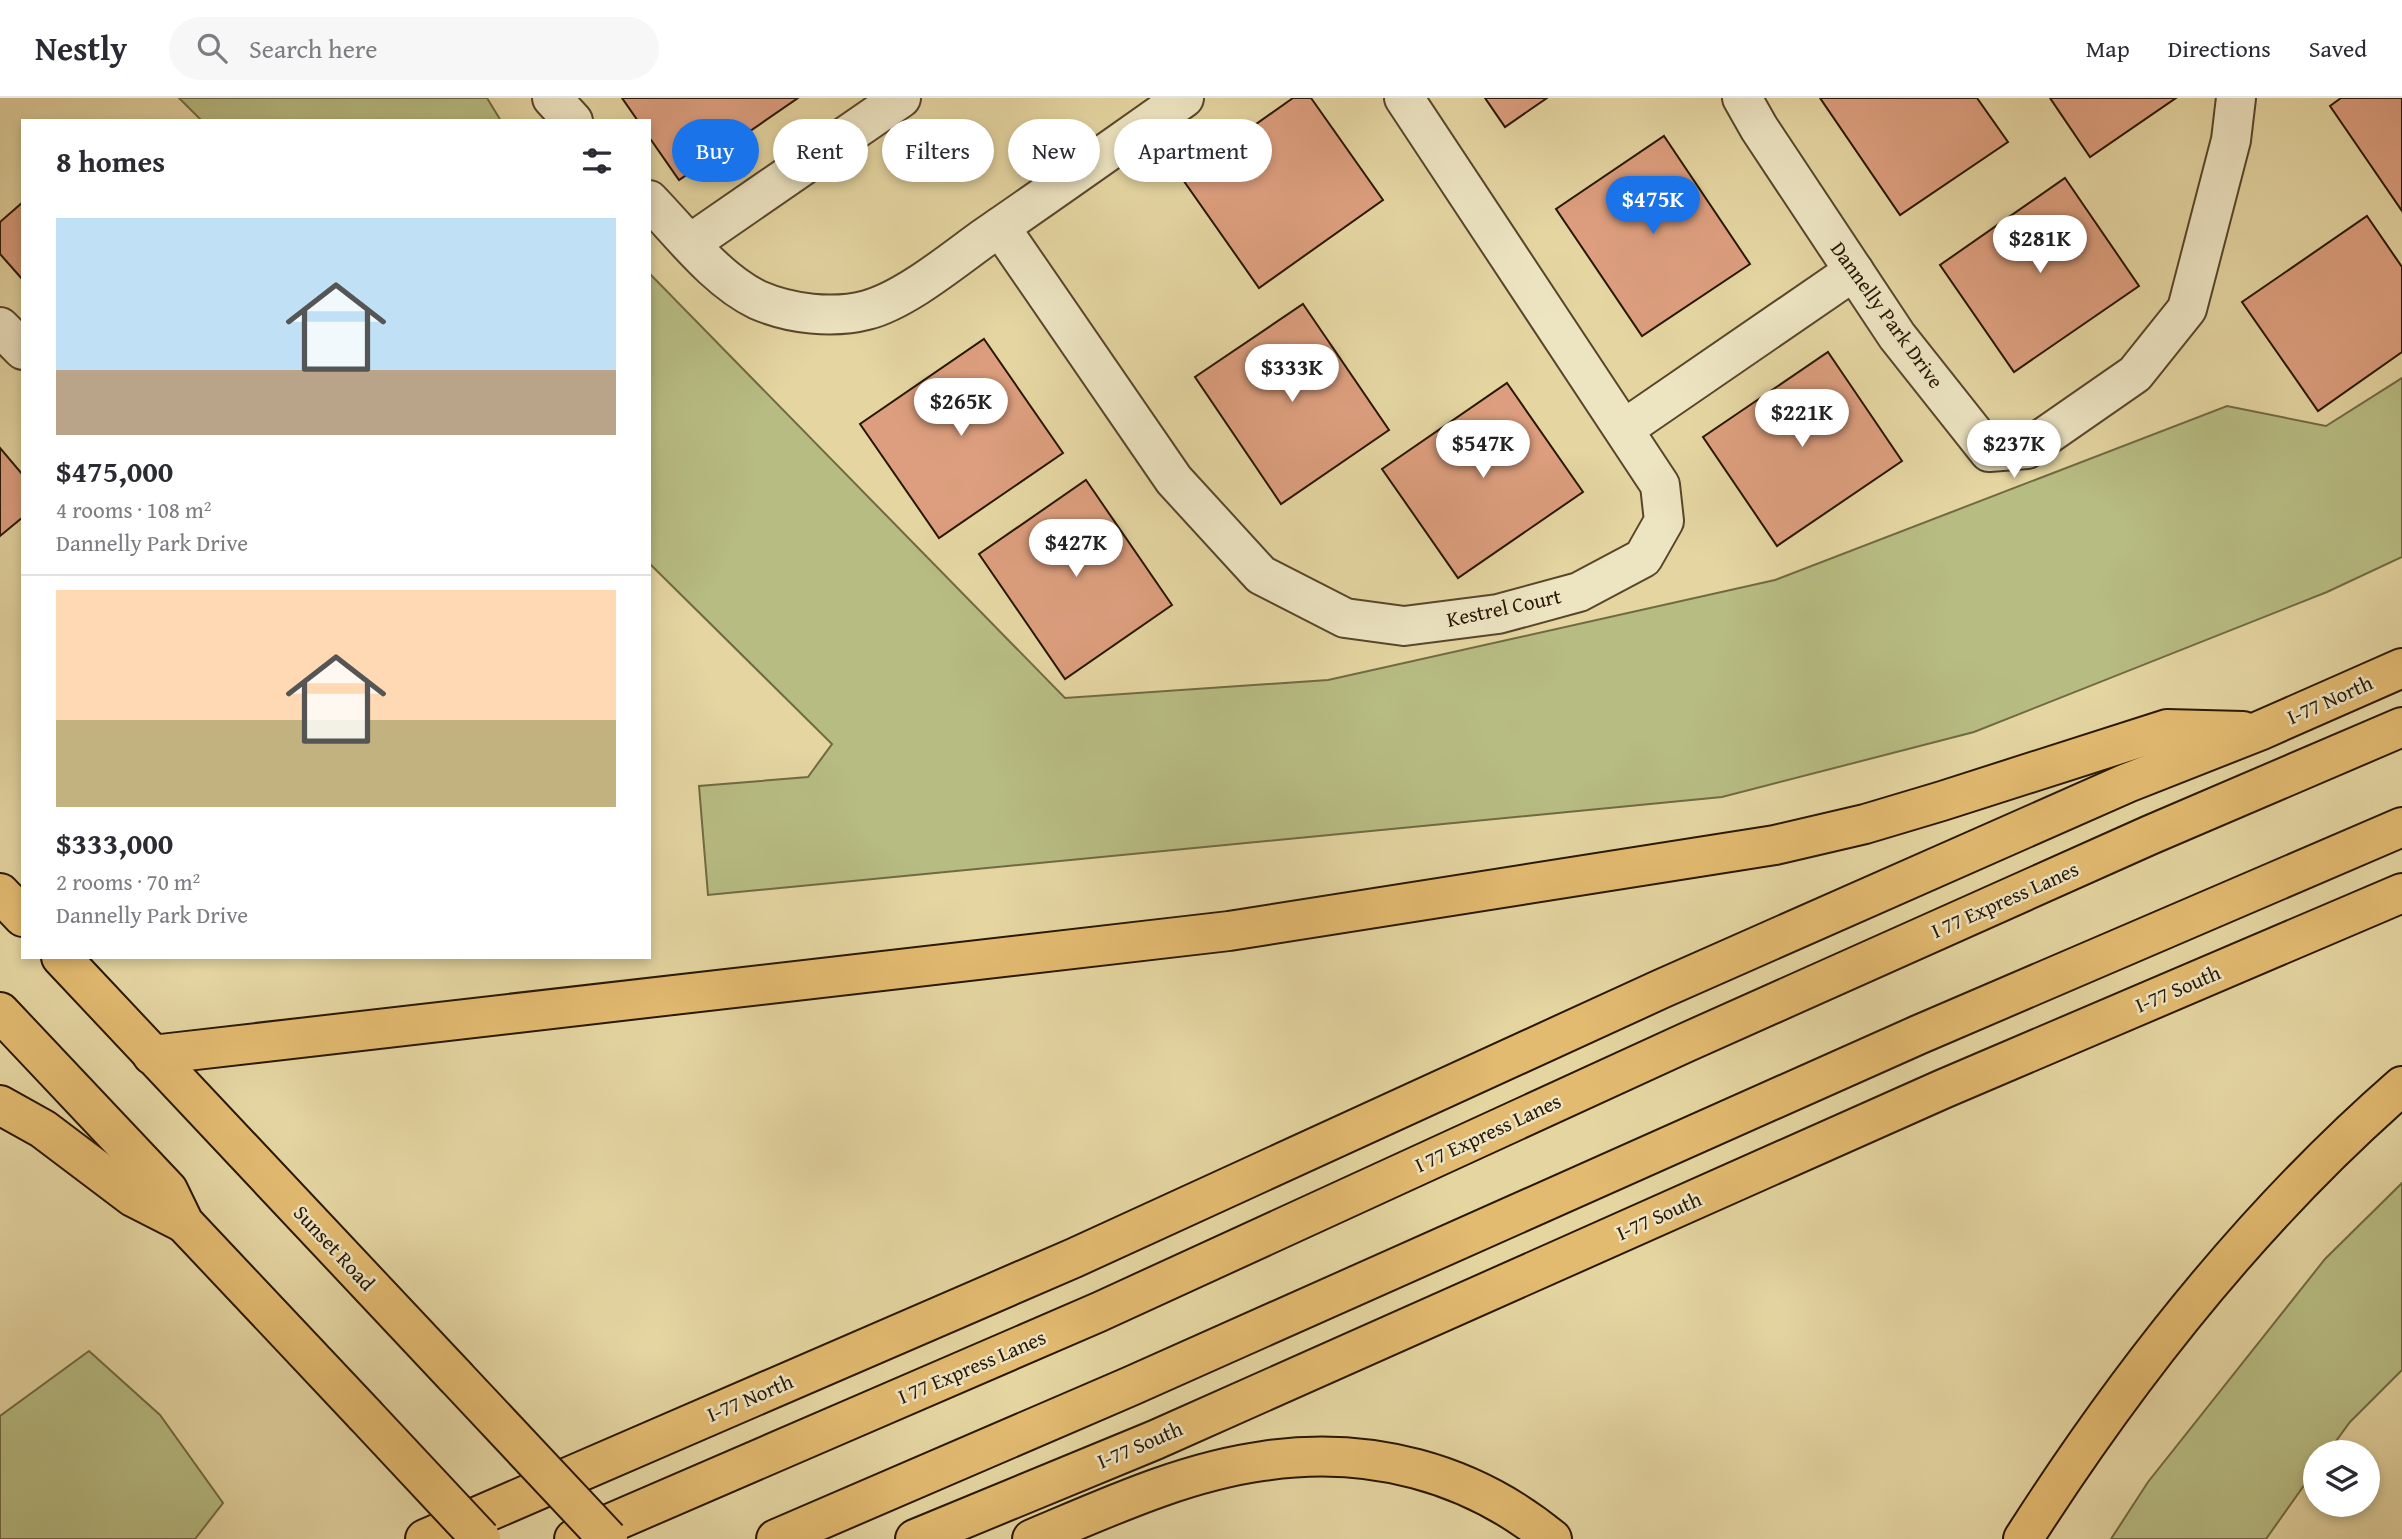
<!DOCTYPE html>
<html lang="en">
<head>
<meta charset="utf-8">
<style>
  body { margin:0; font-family:"Gentium Book Plus",serif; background:#f7f7f7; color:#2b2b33; height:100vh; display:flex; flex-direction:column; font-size:26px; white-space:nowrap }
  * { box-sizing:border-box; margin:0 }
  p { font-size:23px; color:#7c7c81 }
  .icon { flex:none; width:38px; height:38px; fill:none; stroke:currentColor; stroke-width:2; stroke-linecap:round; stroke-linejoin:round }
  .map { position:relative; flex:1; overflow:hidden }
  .side { position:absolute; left:21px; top:21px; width:630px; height:840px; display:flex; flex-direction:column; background:#fff; border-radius:0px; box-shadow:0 4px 10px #0003 }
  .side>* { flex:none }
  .top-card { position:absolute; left:672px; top:21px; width:665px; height:63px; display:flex; gap:14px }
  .fabs { position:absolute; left:2303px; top:1342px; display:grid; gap:14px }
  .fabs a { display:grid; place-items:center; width:77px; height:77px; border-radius:50%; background:#fff; box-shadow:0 4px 10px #0003; font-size:35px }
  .price { position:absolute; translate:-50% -60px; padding:0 16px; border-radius:24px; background:#fff; color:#222; font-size:23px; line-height:46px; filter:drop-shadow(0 2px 4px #0008) }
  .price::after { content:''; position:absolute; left:50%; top:42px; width:21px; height:16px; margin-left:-10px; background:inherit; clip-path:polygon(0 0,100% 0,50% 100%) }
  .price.current { background:#1a73e8; color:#fff }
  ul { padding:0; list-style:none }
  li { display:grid; align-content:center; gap:14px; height:371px; padding:0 35px }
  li+li { border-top:2px solid #e1e1e2 }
  li span { display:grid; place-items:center; height:217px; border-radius:0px; color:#555 }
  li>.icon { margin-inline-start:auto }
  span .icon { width:126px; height:126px; fill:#fffc; stroke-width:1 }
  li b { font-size:30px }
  h2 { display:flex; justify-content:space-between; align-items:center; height:84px; padding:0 35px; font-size:30px }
  .pill { padding:0 24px; border-radius:32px; background:#fff; box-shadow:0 4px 10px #0003; font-size:24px; line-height:63px }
  .pill.current { background:#1a73e8; color:#fff }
  header { display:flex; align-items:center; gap:42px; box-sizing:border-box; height:98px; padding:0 35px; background:#fff; border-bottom:2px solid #e1e1e2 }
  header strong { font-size:33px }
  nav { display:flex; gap:38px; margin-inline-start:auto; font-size:24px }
  .search { width:490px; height:63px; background:#f7f7f7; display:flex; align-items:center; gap:18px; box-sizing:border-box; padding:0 24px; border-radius:38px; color:#7c7c81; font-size:26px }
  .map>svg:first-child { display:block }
  .green { fill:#b7bc82; stroke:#706a43; stroke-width:2 }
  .building { fill:#dc9e7e; stroke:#291704; stroke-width:2 }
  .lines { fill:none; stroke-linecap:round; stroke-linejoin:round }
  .minor-casing { stroke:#58462b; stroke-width:42 }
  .major-casing { stroke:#291704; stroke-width:42 }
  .highway-casing { stroke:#291704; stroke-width:42 }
  .minor { stroke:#ede4c2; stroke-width:38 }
  .major { stroke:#e2ba70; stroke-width:38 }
  .highway { stroke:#e2ba70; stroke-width:38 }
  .major-bridge-casing { stroke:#291704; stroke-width:42; stroke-linecap:butt }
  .major-bridge { stroke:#e2ba70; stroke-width:38 }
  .labels { text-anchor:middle; stroke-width:5; stroke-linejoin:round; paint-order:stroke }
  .street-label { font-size:21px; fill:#291704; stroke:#ede4c2 }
</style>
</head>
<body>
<header>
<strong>Nestly</strong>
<div class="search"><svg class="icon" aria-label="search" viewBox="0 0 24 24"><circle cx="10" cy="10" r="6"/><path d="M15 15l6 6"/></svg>Search here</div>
<nav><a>Map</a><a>Directions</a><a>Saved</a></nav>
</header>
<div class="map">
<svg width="2402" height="1441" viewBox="0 0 2402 1441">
  <rect width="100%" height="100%" fill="#e4d5a1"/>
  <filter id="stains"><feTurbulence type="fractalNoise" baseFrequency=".00286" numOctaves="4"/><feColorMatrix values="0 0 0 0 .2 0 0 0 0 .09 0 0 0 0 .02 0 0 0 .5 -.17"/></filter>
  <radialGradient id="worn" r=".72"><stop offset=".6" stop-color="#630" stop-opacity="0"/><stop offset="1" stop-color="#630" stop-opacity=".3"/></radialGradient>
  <g class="green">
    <path d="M 179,0 L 487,0 L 501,23 L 202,23 Z"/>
    <path d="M 649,175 L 1065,600 L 1328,582 L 1775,482 L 2227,308 L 2326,328 L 2402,280 L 2402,459 L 2327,494 L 1974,634 L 1722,699 L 708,797 L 699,688 L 808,679 L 832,646 L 649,465 Z"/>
    <path d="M 2402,1085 L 2402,1272 L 2350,1324 L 2328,1354 L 2315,1354 L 2315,1372 L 2266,1441 L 2111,1441 L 2148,1384 L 2325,1161 Z"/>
    <path d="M 89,1253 L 160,1317 L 223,1405 L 195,1441 L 0,1441 L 0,1318 Z"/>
  </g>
  <g class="building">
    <path d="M 622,0 L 798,0 L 679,82 L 649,39 L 649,23 L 638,23 Z"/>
    <path d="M 1293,0 L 1311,0 L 1383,102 L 1259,190 L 1181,79 Z"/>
    <path d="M 1485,0 L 1547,0 L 1505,29 Z"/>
    <path d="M 1820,0 L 1977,0 L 2008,44 L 1900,117 Z"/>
    <path d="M 2050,0 L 2176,0 L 2090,59 Z"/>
    <path d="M 2341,0 L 2402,0 L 2402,113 L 2330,8 Z"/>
    <path d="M 1664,38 L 1750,166 L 1642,238 L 1556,111 Z"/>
    <path d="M 2065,80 L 2139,188 L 2014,274 L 1940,167 Z"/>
    <path d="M 23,104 L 23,182 L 0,156 L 0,124 Z"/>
    <path d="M 2367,118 L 2402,169 L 2402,254 L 2318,313 L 2242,204 Z"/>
    <path d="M 1303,206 L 1389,332 L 1281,406 L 1195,279 Z"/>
    <path d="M 984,241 L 1063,355 L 939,440 L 860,326 Z"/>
    <path d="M 1828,254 L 1902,363 L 1777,448 L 1703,339 Z"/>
    <path d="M 1507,285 L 1583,394 L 1458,480 L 1382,371 Z"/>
    <path d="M 0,350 L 23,377 L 23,419 L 0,438 Z"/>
    <path d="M 1086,382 L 1172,507 L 1065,581 L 979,456 Z"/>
  </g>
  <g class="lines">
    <defs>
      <g id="minor">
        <path d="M 552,0 L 573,23"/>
        <path d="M 1742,0 L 1759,30 L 1897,238 L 1989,354 L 2027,351 L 2135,276 L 2187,211 L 2231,42 L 2236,0"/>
        <path d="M 649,102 C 681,135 716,182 758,202 C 790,216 833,221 867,212 C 905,202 952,163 984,140 C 1051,94 1117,47 1184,0"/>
        <path d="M 1000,129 L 1174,382 L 1261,477 L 1345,520 L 1404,528 L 1498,516 L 1579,494 L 1643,460 L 1664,423 L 1660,387 L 1404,0"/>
        <path d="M 691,145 L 901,0"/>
        <path d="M 0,229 L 23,252"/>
        <path d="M 1624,331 L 1854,173"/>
      </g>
      <g id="major">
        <path d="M 0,795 L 23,819"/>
        <path d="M 61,859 L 455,1278"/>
        <path d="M 0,914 L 168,1092 L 184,1125 L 365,1317"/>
      </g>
      <g id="highway">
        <path d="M 152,957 L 1229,833 L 1775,747 L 1865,726 L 1942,703 L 2167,631 L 2243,633"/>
        <path d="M 0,1007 L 43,1031 L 133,1099 L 184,1125"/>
        <path d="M 425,1441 L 1074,1160 L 1661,891 L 2127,685 L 2259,633 L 2402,570"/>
        <path d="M 574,1441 L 1099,1214 L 1685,945 L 2150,737 L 2402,629"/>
        <path d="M 776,1441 L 1131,1288 L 1918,937 L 2402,729"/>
        <path d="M 915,1441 L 1155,1342 L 1943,991 L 2402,795"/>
        <path d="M 1032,1441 C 1106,1410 1183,1374 1263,1363 C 1368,1347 1471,1374 1552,1441"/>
        <path d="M 2023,1441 C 2129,1275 2253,1118 2402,988"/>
      </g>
    </defs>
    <use href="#minor" class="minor-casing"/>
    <use href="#major" class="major-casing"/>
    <use href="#highway" class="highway-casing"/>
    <use href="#minor" class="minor"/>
    <use href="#major" class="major"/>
    <use href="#highway" class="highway"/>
    <defs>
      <g id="major-bridge">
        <path d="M 455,1278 L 608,1441"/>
        <path d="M 365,1317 L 481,1441"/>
      </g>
    </defs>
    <use href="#major-bridge" class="major-bridge-casing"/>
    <use href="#major-bridge" class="major-bridge"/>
  </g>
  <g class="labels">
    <g class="street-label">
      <text transform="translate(1887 217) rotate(54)" y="7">Dannelly Park Drive</text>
      <text transform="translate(1504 510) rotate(-12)" y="7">Kestrel Court</text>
      <text transform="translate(2330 602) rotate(-24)" y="7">I-77 North</text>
      <text transform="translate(2005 802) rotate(-24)" y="7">I 77 Express Lanes</text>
      <text transform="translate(2178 891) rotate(-23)" y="7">I-77 South</text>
      <text transform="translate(1488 1035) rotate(-25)" y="7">I 77 Express Lanes</text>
      <text transform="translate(1659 1118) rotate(-24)" y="7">I-77 South</text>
      <text transform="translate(334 1150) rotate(47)" y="7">Sunset Road</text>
      <text transform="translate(972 1269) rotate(-23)" y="7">I 77 Express Lanes</text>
      <text transform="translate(750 1300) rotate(-23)" y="7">I-77 North</text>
      <text transform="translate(1140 1347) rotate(-23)" y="7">I-77 South</text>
    </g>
  </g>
  <rect width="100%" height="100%" filter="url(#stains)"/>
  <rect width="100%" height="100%" fill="url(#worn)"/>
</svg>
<div class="fabs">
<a><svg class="icon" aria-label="layers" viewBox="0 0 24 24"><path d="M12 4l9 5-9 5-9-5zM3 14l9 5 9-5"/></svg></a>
</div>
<b class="price current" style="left:1653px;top:138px">$475K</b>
<b class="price" style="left:2040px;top:177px">$281K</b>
<b class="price" style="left:1292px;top:306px">$333K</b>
<b class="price" style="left:961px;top:340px">$265K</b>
<b class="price" style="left:1802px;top:351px">$221K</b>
<b class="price" style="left:1483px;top:382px">$547K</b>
<b class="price" style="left:2014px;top:382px">$237K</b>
<b class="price" style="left:1076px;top:481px">$427K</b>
<div class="top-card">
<a class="pill current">Buy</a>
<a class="pill">Rent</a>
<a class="pill">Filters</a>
<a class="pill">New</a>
<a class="pill">Apartment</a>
</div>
<section class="side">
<h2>8 homes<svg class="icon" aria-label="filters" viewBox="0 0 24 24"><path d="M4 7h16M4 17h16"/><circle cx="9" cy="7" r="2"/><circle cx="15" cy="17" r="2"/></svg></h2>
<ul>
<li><span style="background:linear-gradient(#bfe0f5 70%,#b9a48a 0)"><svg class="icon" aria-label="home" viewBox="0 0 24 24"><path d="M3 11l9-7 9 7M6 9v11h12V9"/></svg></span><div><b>$475,000</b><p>4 rooms · 108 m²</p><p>Dannelly Park Drive</p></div></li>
<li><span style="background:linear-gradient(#ffd9b3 60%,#c2b280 0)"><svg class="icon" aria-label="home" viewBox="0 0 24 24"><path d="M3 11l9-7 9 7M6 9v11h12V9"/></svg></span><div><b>$333,000</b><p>2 rooms · 70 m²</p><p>Dannelly Park Drive</p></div></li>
</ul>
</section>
</div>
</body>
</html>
